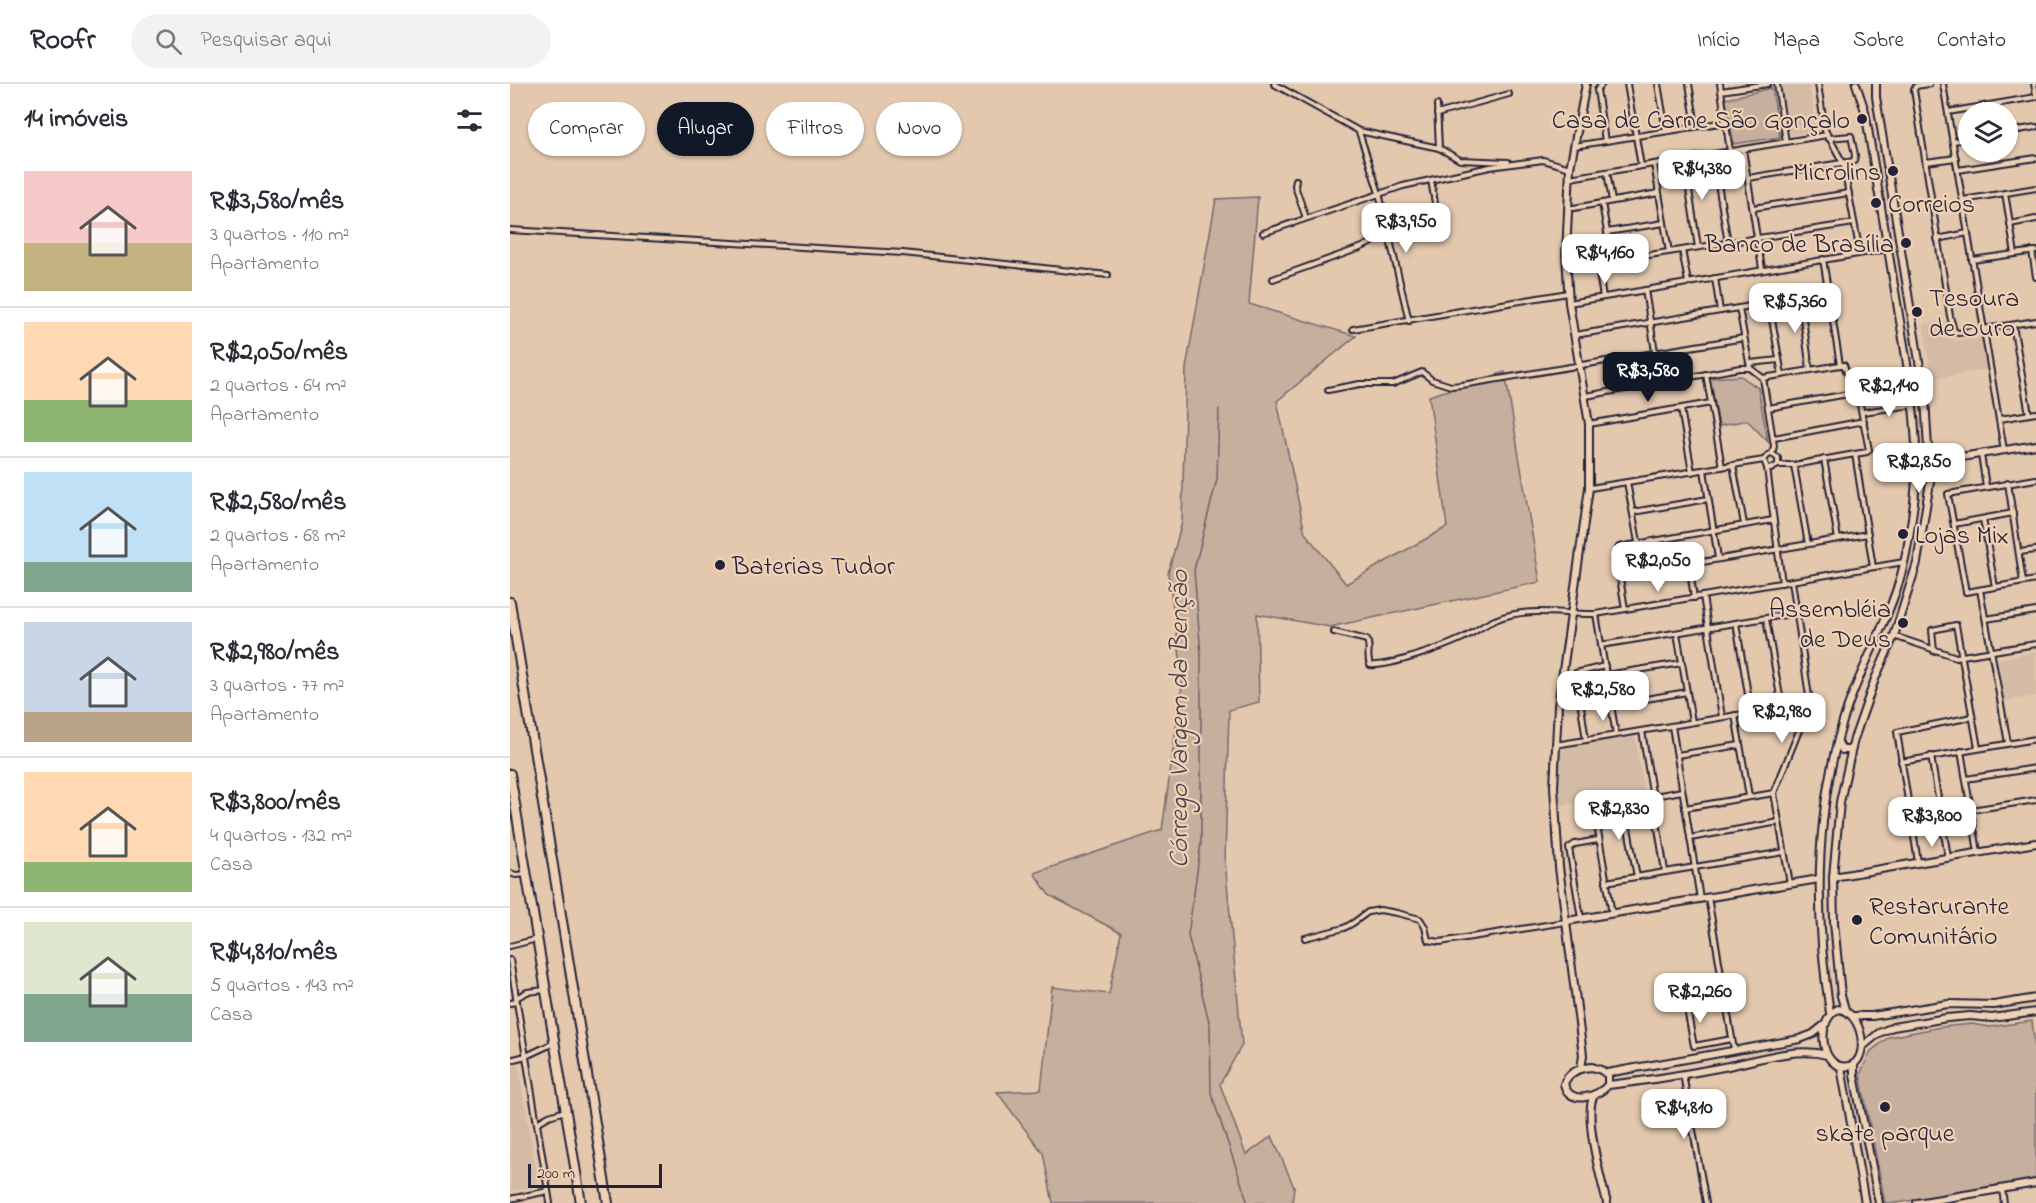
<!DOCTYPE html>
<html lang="pt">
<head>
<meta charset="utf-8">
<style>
  body { margin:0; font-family:"Indie Flower",sans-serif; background:#f2f2f3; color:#2b2b33; height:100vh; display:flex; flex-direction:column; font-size:22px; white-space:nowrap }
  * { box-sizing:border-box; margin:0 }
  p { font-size:20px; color:#7c7c81 }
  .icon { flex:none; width:33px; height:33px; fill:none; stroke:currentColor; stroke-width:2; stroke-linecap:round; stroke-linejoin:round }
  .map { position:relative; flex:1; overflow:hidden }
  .details { display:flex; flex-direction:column; background:#fff; width:510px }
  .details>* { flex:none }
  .banner { position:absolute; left:18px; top:18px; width:570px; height:54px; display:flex; gap:12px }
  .fabs { position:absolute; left:1448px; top:18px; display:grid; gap:12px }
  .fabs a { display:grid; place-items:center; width:60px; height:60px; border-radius:50%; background:#fff; box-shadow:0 2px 4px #0004; font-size:30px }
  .scale { position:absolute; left:18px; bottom:15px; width:134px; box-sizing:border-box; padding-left:6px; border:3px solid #22223b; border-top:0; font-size:16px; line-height:21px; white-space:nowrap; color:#22223b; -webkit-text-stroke:4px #efd2b5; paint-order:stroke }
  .price { position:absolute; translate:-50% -51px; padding:0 14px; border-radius:12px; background:#fff; color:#222; font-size:20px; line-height:39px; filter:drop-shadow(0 2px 3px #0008) }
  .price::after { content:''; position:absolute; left:50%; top:36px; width:18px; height:14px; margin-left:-9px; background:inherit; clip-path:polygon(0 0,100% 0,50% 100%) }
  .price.current { background:#111827; color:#fff }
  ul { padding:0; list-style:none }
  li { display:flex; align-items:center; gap:18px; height:150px; padding:0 24px }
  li+li { border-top:2px solid #e1e1e2 }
  li span { display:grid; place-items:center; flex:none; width:168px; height:120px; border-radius:0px; color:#555 }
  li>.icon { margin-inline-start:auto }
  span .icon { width:72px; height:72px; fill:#fffc; stroke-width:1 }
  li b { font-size:26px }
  h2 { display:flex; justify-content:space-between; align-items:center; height:72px; padding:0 24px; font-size:26px }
  .tag { padding:0 21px; border-radius:27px; background:#fff; box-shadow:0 2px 4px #0004; font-size:21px; line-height:54px }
  .tag.current { background:#111827; color:#fff }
  header { display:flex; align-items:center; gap:36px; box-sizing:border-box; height:84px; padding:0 30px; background:#fff; border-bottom:2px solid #e1e1e2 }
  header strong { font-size:28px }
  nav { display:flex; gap:33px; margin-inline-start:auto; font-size:21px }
  .search { width:420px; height:54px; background:#f2f2f3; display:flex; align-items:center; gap:15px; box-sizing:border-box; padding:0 21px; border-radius:33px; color:#7c7c81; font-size:22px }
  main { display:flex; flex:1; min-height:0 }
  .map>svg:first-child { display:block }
  .built { fill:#d4bba5 }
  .green { fill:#c6af9d; stroke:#74686c; stroke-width:1.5 }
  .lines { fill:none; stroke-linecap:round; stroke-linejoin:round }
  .stream { stroke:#6b6066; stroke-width:1.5 }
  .street-casing { stroke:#22223b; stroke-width:8 }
  .secondary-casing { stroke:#22223b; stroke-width:10 }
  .highway-casing { stroke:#22223b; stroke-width:12 }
  .street { stroke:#efd2b5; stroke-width:4 }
  .secondary { stroke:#efd2b5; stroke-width:6 }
  .highway { stroke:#efd2b5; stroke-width:8 }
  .poi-dot { fill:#22223b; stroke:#efd2b5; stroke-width:2 }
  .labels { text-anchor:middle; stroke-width:4.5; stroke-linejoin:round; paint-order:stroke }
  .poi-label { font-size:26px; fill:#22223b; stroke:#efd2b5; text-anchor:start }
  .water-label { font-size:27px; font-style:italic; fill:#464151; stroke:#efd2b5 }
</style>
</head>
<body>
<header>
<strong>Roofr</strong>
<div class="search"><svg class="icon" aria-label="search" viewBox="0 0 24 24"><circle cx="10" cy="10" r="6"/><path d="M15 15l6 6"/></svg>Pesquisar aqui</div>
<nav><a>Início</a><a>Mapa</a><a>Sobre</a><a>Contato</a></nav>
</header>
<main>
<section class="details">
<h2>14 imóveis<svg class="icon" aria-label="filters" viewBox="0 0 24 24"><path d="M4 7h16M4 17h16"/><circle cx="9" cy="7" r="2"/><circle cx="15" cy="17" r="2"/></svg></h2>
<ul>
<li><span style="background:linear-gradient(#f6c9c9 60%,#c2b280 0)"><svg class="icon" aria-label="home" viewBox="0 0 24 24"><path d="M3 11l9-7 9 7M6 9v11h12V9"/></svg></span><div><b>R$3,580/mês</b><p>3 quartos · 110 m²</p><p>Apartamento</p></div></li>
<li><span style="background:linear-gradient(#ffd9b3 65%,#8fb573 0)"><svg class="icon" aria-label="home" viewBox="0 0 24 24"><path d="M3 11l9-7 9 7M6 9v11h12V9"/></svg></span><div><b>R$2,050/mês</b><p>2 quartos · 64 m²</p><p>Apartamento</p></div></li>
<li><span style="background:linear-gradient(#bfe0f5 75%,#7fa58c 0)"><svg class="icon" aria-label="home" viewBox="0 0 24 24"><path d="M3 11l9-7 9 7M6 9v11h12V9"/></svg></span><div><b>R$2,580/mês</b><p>2 quartos · 68 m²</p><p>Apartamento</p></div></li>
<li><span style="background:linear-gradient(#c9d6e8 75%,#b9a48a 0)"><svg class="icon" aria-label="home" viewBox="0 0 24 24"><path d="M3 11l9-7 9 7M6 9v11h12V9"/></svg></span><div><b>R$2,980/mês</b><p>3 quartos · 77 m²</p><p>Apartamento</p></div></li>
<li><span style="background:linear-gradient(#ffd9b3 75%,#8fb573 0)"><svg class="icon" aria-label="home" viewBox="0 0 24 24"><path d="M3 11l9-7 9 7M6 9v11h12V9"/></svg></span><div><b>R$3,800/mês</b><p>4 quartos · 132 m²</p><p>Casa</p></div></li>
<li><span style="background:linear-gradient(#dfe7d0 60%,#7fa58c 0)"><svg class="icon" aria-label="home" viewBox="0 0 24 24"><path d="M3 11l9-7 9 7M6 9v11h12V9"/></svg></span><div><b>R$4,810/mês</b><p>5 quartos · 143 m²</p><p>Casa</p></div></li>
</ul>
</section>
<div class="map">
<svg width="1526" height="1119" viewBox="0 0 1526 1119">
  <rect width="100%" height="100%" fill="#e3c8ae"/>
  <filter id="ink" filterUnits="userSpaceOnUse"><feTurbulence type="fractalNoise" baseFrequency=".0167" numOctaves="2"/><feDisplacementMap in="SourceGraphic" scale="12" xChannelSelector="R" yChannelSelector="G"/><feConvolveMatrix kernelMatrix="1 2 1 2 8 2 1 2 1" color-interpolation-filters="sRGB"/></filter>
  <g filter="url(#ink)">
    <g class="built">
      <path d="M 1278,0 L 1299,0 L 1307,46 L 1280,52 L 1272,1 Z"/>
      <path d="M 1438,237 L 1445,257 L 1474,253 L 1477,285 L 1422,295 L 1413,240 Z"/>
      <path d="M 1526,568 L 1526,612 L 1494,617 L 1488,575 Z"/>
      <path d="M 1125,652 L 1134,708 L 1047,722 L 1048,665 Z"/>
      <path d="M 8,981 L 29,1103 L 1,1107 L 0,983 Z"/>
    </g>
    <g class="green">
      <path d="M 1262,4 L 1270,53 L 1224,60 L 1215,15 Z"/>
      <path d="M 748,113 L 739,220 L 846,252 L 767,317 L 795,449 L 836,500 L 937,443 L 919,312 L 995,288 L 1030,498 L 820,543 L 747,530 L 749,618 L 719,626 L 715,777 L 732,961 L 710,1000 L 736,1071 L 762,1052 L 784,1103 L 782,1119 L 543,1119 L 533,1069 L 487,1008 L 531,1006 L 542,903 L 599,910 L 611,849 L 539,811 L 524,789 L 652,746 L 673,594 L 658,489 L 672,438 L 676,284 L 706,115 Z"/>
      <path d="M 1231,292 L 1248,304 L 1258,358 L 1237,336 L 1209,342 L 1200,294 Z"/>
      <path d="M 1522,937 L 1526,972 L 1526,1095 L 1387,1119 L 1375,1119 L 1350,990 L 1361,967 L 1379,953 L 1431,943 L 1462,940 L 1479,943 Z"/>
    </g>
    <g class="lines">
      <path class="stream" d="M 709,325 L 707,395 L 684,486 L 691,571 L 691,759 L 678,851 L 700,942 L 701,1009 L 738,1119"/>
      <defs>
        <g id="street">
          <path d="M 764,0 L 849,47 L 929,64 L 950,76 L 998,78"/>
          <path d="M 1092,0 L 1087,6 L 1095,57"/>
          <path d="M 1117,0 L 1131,82"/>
          <path d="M 1148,0 L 1156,47"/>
          <path d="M 1179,0 L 1186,42"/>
          <path d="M 1210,0 L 1220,67"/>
          <path d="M 1267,0 L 1276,58"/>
          <path d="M 1308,0 L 1315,46 L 1333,79 L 1350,169"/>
          <path d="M 1419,0 L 1406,2 L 1404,6 L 1440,232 L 1444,247 L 1448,249 L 1526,237"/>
          <path d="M 1433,0 L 1494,366"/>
          <path d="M 1524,0 L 1526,10"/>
          <path d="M 1211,7 L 1258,0"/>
          <path d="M 927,21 L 929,64"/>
          <path d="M 1438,28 L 1526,13"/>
          <path d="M 927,30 L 999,10"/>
          <path d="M 849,48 L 869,109 L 899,237"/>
          <path d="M 1497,48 L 1526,43"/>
          <path d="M 1443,57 L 1458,55"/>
          <path d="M 1064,62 L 1216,38"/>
          <path d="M 1233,65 L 1252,185"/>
          <path d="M 1203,70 L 1218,159"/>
          <path d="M 1174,74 L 1188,163"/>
          <path d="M 1416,78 L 1446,74"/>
          <path d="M 1144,80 L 1159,168"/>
          <path d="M 1448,86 L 1526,74"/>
          <path d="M 1097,88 L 1102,117"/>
          <path d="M 1060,94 L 1317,51"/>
          <path d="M 1238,94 L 1344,77 L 1345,71 L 1341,52 L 1318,54"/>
          <path d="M 786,96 L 785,102 L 796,134"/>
          <path d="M 921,96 L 926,125"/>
          <path d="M 1495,109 L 1505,170"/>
          <path d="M 1453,116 L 1526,104"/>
          <path d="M 1092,119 L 1102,177"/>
          <path d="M 1243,124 L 1339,109"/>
          <path d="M 1058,125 L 1149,109"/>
          <path d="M 1500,140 L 1526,135"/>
          <path d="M 0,146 L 393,169 L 598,191"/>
          <path d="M 1097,148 L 1154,139"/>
          <path d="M 753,149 L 893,102 L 980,83 L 1033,76 L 1060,84"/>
          <path d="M 1427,155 L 1458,149"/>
          <path d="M 1085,166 L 1093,213"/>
          <path d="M 1172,166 L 1178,198"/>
          <path d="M 1522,167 L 1526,193"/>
          <path d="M 1056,171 L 1100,164"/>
          <path d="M 1313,175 L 1330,281 L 1334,281 L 1342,304 L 1349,316 L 1359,366 L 1357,368 L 1345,370 L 1363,483"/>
          <path d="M 1462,176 L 1526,167"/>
          <path d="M 1088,179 L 1344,139"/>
          <path d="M 1205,194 L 1210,227"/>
          <path d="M 763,195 L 850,164 L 880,150"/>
          <path d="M 1135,206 L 1150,298"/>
          <path d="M 1290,212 L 1300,286"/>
          <path d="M 1059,219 L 1378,165"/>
          <path d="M 1259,219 L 1272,291"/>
          <path d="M 1229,224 L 1240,284"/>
          <path d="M 1503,241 L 1519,330"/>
          <path d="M 843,245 L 1058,209"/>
          <path d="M 1065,251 L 1259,219 L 1318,207"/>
          <path d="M 1240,279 L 1269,276"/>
          <path d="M 1196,290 L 1212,383"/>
          <path d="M 818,306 L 850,300 L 883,300 L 912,288 L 922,296 L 941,302 L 952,301 L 1234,254"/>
          <path d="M 1076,312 L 1230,284 L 1240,284 L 1253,294 L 1330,281"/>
          <path d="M 1258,324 L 1344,309"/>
          <path d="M 1171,325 L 1182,388"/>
          <path d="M 1353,328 L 1402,321"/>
          <path d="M 1490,335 L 1526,329"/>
          <path d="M 1079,340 L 1201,319"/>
          <path d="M 1264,354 L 1354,337"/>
          <path d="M 1262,370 L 1268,374 L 1268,381"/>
          <path d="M 1471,371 L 1476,402"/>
          <path d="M 1314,375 L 1328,455"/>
          <path d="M 1254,376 L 1257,384 L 1272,499"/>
          <path d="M 1223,381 L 1234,440"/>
          <path d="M 1284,381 L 1298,460"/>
          <path d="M 1257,384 L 1261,385 L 1268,381 L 1284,381 L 1345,370"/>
          <path d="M 1194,386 L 1208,474"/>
          <path d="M 1526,395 L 1438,410 L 1456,508 L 1526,496"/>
          <path d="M 1117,398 L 1128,458"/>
          <path d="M 1498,399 L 1513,498"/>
          <path d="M 1080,404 L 1254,376 L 1258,371 L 1262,370 L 1264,362 L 1253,294"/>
          <path d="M 1123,428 L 1198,415"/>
          <path d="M 1473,435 L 1485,503"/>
          <path d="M 1444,440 L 1503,429"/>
          <path d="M 1509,468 L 1526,466"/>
          <path d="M 1179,480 L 1184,514"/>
          <path d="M 1109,492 L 1358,450"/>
          <path d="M 1470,506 L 1498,659"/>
          <path d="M 1193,512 L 1212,633"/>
          <path d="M 1115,525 L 1106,469 L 1109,463 L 1263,436"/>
          <path d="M 1086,530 L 1106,651"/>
          <path d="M 1256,535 L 1272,623"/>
          <path d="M 1476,535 L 1526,527"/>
          <path d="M 1226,539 L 1241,628"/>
          <path d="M 824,548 L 857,556 C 861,564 856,572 860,581 C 879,583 934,563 953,554 C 964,549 974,540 985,536 C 1017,522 1053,531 1086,530 L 1394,478"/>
          <path d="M 1167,549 L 1182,638"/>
          <path d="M 1384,552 L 1446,573 L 1526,560"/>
          <path d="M 1091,561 L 1287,529"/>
          <path d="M 1424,567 L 1422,546 L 1446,541 L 1468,664"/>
          <path d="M 1096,591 L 1172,579"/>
          <path d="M 1101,621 L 1177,608"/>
          <path d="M 1225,631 L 1239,712"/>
          <path d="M 1162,642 L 1190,815"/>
          <path d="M 1132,647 L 1155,787"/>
          <path d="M 1076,656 L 1300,619"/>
          <path d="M 1045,661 L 1076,656 L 1066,589 L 1095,582"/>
          <path d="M 1451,667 L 1468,768"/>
          <path d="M 1167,671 L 1230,661"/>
          <path d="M 1421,672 L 1438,773"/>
          <path d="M 1391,678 L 1526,655"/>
          <path d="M 1456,695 L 1526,684"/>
          <path d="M 1113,717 L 1127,793"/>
          <path d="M 1175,724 L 1264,709"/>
          <path d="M 1461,726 L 1526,716"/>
          <path d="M 1180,754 L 1269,738"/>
          <path d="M 1408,778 L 1387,648 L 1462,633"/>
          <path d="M 0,789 L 6,791 L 16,790"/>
          <path d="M 1096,798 L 1274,768"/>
          <path d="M 1280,800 L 1264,709 L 1300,619 L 1282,497"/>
          <path d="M 1198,813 L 1224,966"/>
          <path d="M 1102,830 L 1084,723 L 1172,707"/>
          <path d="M 1071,834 L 1059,764 L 1065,760 L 1088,756"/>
          <path d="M 795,854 L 834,844 L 843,839 L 858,828 L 870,826 L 887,829 L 910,835 L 915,843 L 918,856 L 930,858 L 1055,838"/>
          <path d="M 0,862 L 27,855"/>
          <path d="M 0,876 L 40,1119"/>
          <path d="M 1173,904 L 1184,962 L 1222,955"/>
          <path d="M 6,914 L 17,908 L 35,906"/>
          <path d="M 0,919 L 7,918"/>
          <path d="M 0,976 L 16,972 L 44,959"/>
          <path d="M 1173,990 L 1196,1119"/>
          <path d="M 27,1039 L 39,1032 L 55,1027"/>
          <path d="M 1492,1105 L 1494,1119"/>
          <path d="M 0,1115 L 38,1107"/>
        </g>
        <g id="secondary">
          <path d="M 1420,378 L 1526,361"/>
          <path d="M 1328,658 L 1332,666 L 1339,666 L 1342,663"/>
          <path d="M 1323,793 L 1526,759"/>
          <path d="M 1057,837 L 1309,795"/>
          <path d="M 1328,925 C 1353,927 1361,977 1339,982 C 1311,988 1304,937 1328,925 Z"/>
          <path d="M 1335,925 L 1331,912 L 1324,838 L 1323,793 L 1330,718 L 1344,655 L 1365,595 L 1384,552 L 1407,479 L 1420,398 L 1415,314 L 1366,13 L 1366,0"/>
          <path d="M 1320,929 C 1304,827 1304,721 1338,622 C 1353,580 1376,541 1389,498 C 1396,475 1400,450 1403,426 C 1413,357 1398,287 1387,219 C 1376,155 1366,91 1355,27 L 1346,0"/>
          <path d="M 1343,932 L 1362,932 L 1438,920 L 1484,921 L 1526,914"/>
          <path d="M 1352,963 L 1369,949 L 1383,943 L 1437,934 L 1460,932 L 1482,934 L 1526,928"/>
          <path d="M 1344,980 L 1344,991 L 1369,1119"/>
          <path d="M 1082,983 L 1091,986 L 1098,991 L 1098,1001 C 1088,1013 1059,1022 1054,1000 C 1058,988 1070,984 1082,983 Z"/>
          <path d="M 1331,983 L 1355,1119"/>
          <path d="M 1071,985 L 1073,971 L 1049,783 L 1044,703 L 1048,622 L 1079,404 L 1079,340 L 1059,219 L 1056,171 L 1060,84 L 1076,0"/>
          <path d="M 1097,989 L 1290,955 L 1303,950 L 1313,942"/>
          <path d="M 1098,1001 C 1135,997 1172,991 1208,984 C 1243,978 1283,962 1317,971"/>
          <path d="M 1084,1011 C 1073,1031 1091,1096 1097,1119"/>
          <path d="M 1407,1119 L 1526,1099"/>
        </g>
        <g id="highway">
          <path d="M 0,518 L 98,1119"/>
          <path d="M 0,690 L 71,1119"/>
        </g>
      </defs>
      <use href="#street" class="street-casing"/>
      <use href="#secondary" class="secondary-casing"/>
      <use href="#highway" class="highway-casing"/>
      <use href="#street" class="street"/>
      <use href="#secondary" class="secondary"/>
      <use href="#highway" class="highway"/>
    </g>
  </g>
  <g class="poi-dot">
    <circle cx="1352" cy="35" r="6"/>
    <circle cx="1383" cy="87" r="6"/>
    <circle cx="1366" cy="119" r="6"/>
    <circle cx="1396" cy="159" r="6"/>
    <circle cx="1407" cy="228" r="6"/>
    <circle cx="1393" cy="450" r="6"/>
    <circle cx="210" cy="481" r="6"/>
    <circle cx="1393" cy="539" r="6"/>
    <circle cx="1347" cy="836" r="6"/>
    <circle cx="1375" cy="1023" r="6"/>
  </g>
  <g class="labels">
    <g class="poi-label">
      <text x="1340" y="44" text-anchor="end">Casa de Carne São Gonçalo</text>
      <text x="1371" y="96" text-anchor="end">Microlins</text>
      <text x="1378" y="128">Correios</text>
      <text x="1384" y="168" text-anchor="end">Banco de Brasília</text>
      <text x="1419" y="222">Tesoura<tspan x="1419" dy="30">de Ouro</tspan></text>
      <text x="1405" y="459">Lojas Mix</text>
      <text x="222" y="490">Baterias Tudor</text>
      <text x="1381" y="533" text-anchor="end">Assembléia<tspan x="1381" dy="30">de Deus</tspan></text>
      <text x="1359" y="830">Restarurante<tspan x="1359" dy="30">Comunitário</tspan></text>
      <text x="1375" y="1057" text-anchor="middle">skate parque</text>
    </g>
    <g class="water-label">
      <text transform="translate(668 635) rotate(-90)" y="9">Córrego Vargem da Benção</text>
    </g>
  </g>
</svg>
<div class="fabs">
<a><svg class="icon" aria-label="layers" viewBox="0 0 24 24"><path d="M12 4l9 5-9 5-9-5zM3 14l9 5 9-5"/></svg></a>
</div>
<div class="scale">200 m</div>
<b class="price" style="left:1192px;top:117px">R$4,380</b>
<b class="price" style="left:896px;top:170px">R$3,950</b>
<b class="price" style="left:1095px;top:201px">R$4,160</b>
<b class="price" style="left:1285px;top:250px">R$5,360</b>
<b class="price current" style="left:1138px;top:319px">R$3,580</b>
<b class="price" style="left:1379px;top:334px">R$2,140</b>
<b class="price" style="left:1409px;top:410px">R$2,850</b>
<b class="price" style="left:1148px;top:509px">R$2,050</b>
<b class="price" style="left:1093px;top:638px">R$2,580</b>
<b class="price" style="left:1272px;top:660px">R$2,980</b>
<b class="price" style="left:1109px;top:757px">R$2,830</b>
<b class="price" style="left:1422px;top:764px">R$3,800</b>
<b class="price" style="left:1190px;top:940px">R$2,260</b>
<b class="price" style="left:1174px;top:1056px">R$4,810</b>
<div class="banner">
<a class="tag">Comprar</a>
<a class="tag current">Alugar</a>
<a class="tag">Filtros</a>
<a class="tag">Novo</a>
</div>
</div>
</main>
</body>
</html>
